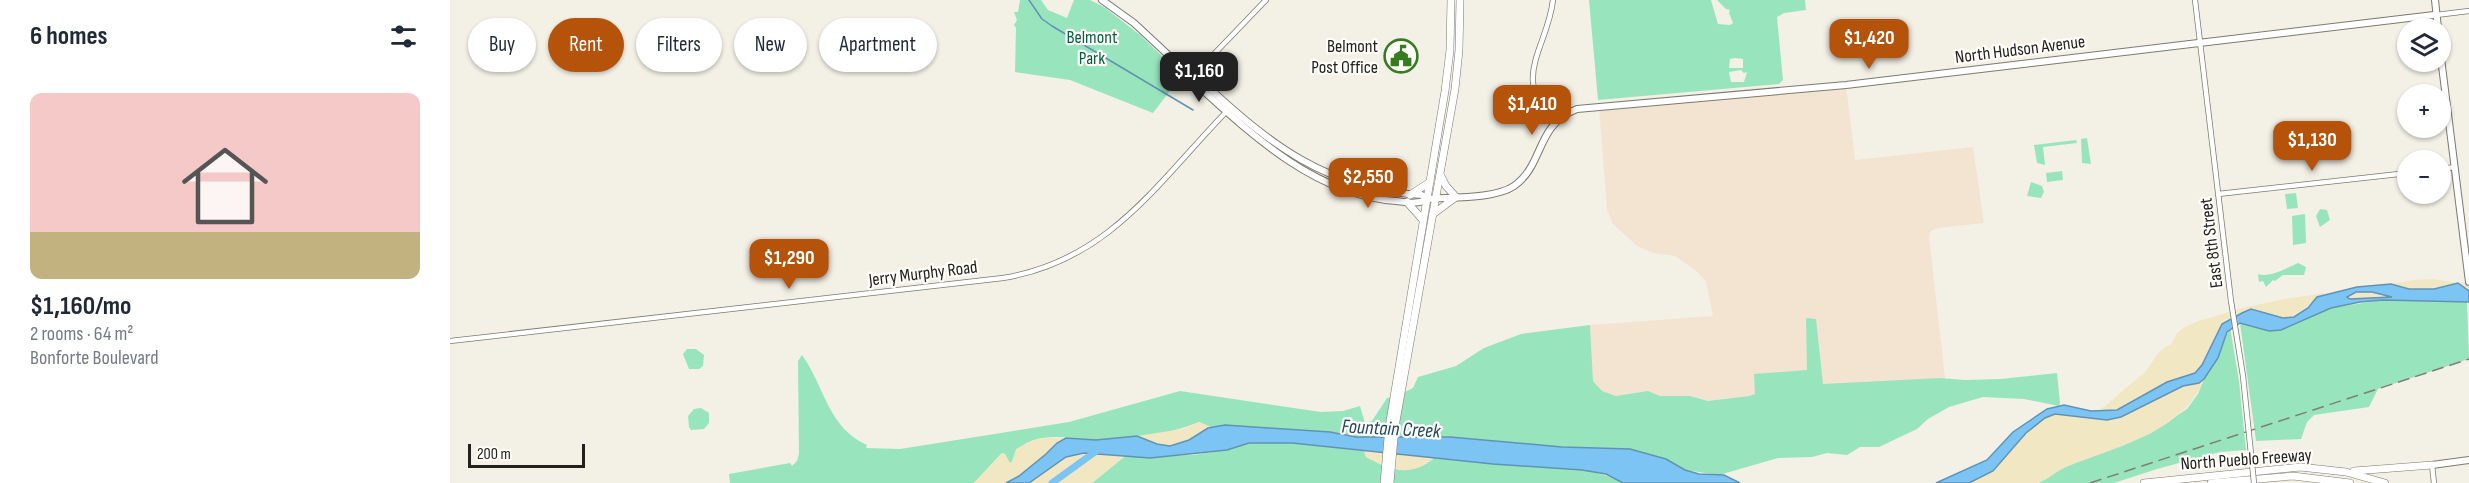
<!DOCTYPE html>
<html lang="en">
<head>
<meta charset="utf-8">
<style>
  body { margin:0; font-family:"Sofia Sans Condensed",sans-serif; background:#f6f6f7; color:#1f2937; height:100vh; display:flex; flex-direction:column; font-size:22px; white-space:nowrap }
  * { box-sizing:border-box; margin:0 }
  p { font-size:20px; color:#747a83 }
  .icon { flex:none; width:33px; height:33px; fill:none; stroke:currentColor; stroke-width:2; stroke-linecap:round; stroke-linejoin:round }
  .map { position:relative; flex:1; overflow:hidden }
  .side { display:flex; flex-direction:column; background:#fff; width:450px }
  .side>* { flex:none }
  .hud { position:absolute; left:18px; top:18px; width:570px; height:54px; display:flex; gap:12px }
  .tools { position:absolute; left:1947px; top:18px; display:grid; gap:12px }
  .tools a { display:grid; place-items:center; width:54px; height:54px; border-radius:50%; background:#fff; box-shadow:0 2px 4px #0004; font-size:30px }
  .scale { position:absolute; left:18px; bottom:15px; width:117px; box-sizing:border-box; padding-left:6px; border:3px solid #22211d; border-top:0; font-size:16px; line-height:21px; white-space:nowrap; color:#22211d; -webkit-text-stroke:4px #fffefa; paint-order:stroke }
  .price { position:absolute; translate:-50% -51px; padding:0 14px; border-radius:12px; background:#b45309; color:#fff; font-size:20px; line-height:39px; filter:drop-shadow(0 2px 3px #0008) }
  .price::after { content:''; position:absolute; left:50%; top:36px; width:18px; height:14px; margin-left:-9px; background:inherit; clip-path:polygon(0 0,100% 0,50% 100%) }
  .price.active { background:#222; color:#fff }
  ul { padding:0; list-style:none }
  li { display:grid; align-content:center; gap:12px; height:318px; padding:0 30px }
  li+li { border-top:2px solid #e0e1e3 }
  li span { display:grid; place-items:center; height:186px; border-radius:12px; color:#555 }
  li>.icon { margin-inline-start:auto }
  span .icon { width:108px; height:108px; fill:#fffc; stroke-width:1 }
  li b { font-size:26px }
  h2 { display:flex; justify-content:space-between; align-items:center; height:72px; padding:0 30px; font-size:26px }
  .chip { padding:0 21px; border-radius:27px; background:#fff; box-shadow:0 2px 4px #0004; font-size:21px; line-height:54px }
  .chip.active { background:#b45309; color:#fff }
  main { display:flex; flex:1; min-height:0 }
  .map>svg:first-child { display:block }
  .industrial { fill:#f3e4d1 }
  .green { fill:#98e5bd; fill-rule:evenodd }
  .sand { fill:#f1e7c2 }
  .water { fill:#7cc4f4; stroke:#6193b4; stroke-width:1.5; fill-rule:evenodd }
  .lines { fill:none; stroke-linecap:round; stroke-linejoin:round }
  .stream { stroke:#6193b4; stroke-width:1.5 }
  .river { stroke:#7cc4f4; stroke-width:7 }
  .minor-casing { stroke:#7c7a70; stroke-width:6 }
  .major-casing { stroke:#7c7a70; stroke-width:8 }
  .highway-casing { stroke:#7c7a70; stroke-width:8 }
  .minor { stroke:#fff; stroke-width:4.5 }
  .major { stroke:#fff; stroke-width:6 }
  .highway { stroke:#fff; stroke-width:7 }
  .rail { stroke:#807e77; stroke-width:1.5; stroke-dasharray:12 6; stroke-linecap:butt }
  .minor-bridge-casing { stroke:#7c7a70; stroke-width:6; stroke-linecap:butt }
  .minor-bridge { stroke:#fff; stroke-width:4.5 }
  .labels { text-anchor:middle; stroke-width:4.5; stroke-linejoin:round; paint-order:stroke }
  .park-label { font-size:18px; fill:#075e3e; stroke:#fffefa }
  .poi-label { font-size:18px; fill:#22211d; stroke:#fffefa; text-anchor:end }
  .street-label { font-size:18px; fill:#22211d; stroke:#fffefa }
  .water-label { font-size:20px; font-style:italic; fill:#204861; stroke:#fffefa }
</style>
</head>
<body>
<main>
<section class="side">
<h2>6 homes<svg class="icon" aria-label="filters" viewBox="0 0 24 24"><path d="M4 7h16M4 17h16"/><circle cx="9" cy="7" r="2"/><circle cx="15" cy="17" r="2"/></svg></h2>
<ul>
<li><span style="background:linear-gradient(#f6c9c9 75%,#c2b280 0)"><svg class="icon" aria-label="home" viewBox="0 0 24 24"><path d="M3 11l9-7 9 7M6 9v11h12V9"/></svg></span><div><b>$1,160/mo</b><p>2 rooms · 64 m²</p><p>Bonforte Boulevard</p></div></li>
</ul>
</section>
<div class="map">
<svg width="2019" height="483" viewBox="0 0 2019 483">
  <rect width="100%" height="100%" fill="#f3f0e6"/>
  <path class="industrial" d="M 1396,85 L 1405,160 L 1523,147 L 1534,223 L 1488,228 L 1481,231 L 1479,237 L 1495,378 L 1393,384 L 1258,401 L 1240,396 L 1144,406 L 1140,325 L 1263,316 L 1256,281 L 1244,269 L 1225,256 L 1203,253 L 1187,246 L 1163,224 L 1157,210 L 1149,106 Z"/>
  <g class="green">
    <path d="M 570,0 L 591,0 L 598,10 L 617,18 L 624,0 L 640,0 L 654,7 L 690,35 L 732,75 L 703,113 L 620,80 L 565,72 L 566,28 L 564,25 L 567,20 L 564,12 L 568,12 Z"/>
    <path d="M 1139,0 L 1261,0 L 1268,24 L 1280,25 L 1283,23 L 1279,13 L 1280,10 L 1276,9 L 1267,0 L 1355,0 L 1356,10 L 1334,13 L 1327,17 L 1333,80 L 1329,84 L 1148,100 ZM 1285,58 L 1293,59 L 1293,68 L 1279,68 L 1280,59 ZM 1291,70 L 1294,73 L 1297,72 L 1294,82 L 1281,82 L 1279,72 Z"/>
    <path d="M 1094,91 L 1094,98 L 1097,102 L 1115,96 L 1119,107 L 1109,110 L 1097,107 L 1089,93 Z"/>
    <path d="M 1637,138 L 1641,164 L 1632,163 L 1631,139 Z"/>
    <path d="M 1626,140 L 1627,143 L 1593,147 L 1595,165 L 1587,163 L 1584,145 Z"/>
    <path d="M 1612,171 L 1613,180 L 1597,182 L 1596,173 Z"/>
    <path d="M 1581,182 L 1592,186 L 1594,192 L 1591,198 L 1577,196 Z"/>
    <path d="M 1846,193 L 1848,208 L 1837,209 L 1835,194 Z"/>
    <path d="M 1870,209 L 1877,210 L 1880,220 L 1870,227 L 1866,216 Z"/>
    <path d="M 1855,214 L 1856,243 L 1843,245 L 1842,216 Z"/>
    <path d="M 1848,263 L 1856,267 L 1854,275 L 1833,275 L 1825,281 L 1823,280 L 1816,287 L 1813,281 L 1809,282 L 1808,274 C 1819,278 1837,268 1848,263 Z"/>
    <path d="M 1933,300 L 2017,302 L 2019,359 L 1928,389 L 1919,407 L 1864,415 L 1857,422 L 1851,439 L 1806,441 L 1790,323 L 1806,327 L 1830,330 L 1881,308 Z"/>
    <path d="M 1356,318 L 1366,319 L 1373,384 L 1490,378 L 1515,380 L 1551,379 L 1607,373 L 1610,403 L 1609,406 L 1574,399 L 1533,397 L 1499,407 L 1478,419 L 1467,429 L 1429,447 L 1410,447 L 1397,455 L 1377,453 L 1362,457 L 1328,458 L 1269,475 L 1235,470 L 1216,459 L 1180,449 L 1112,447 L 1000,437 L 906,437 L 880,432 L 775,425 L 763,428 L 749,422 C 721,434 675,441 644,440 C 624,439 603,434 584,440 C 573,443 564,452 562,462 L 559,463 L 555,454 L 552,453 L 524,483 L 280,483 L 279,474 L 340,463 L 342,466 L 347,461 L 349,454 L 348,361 L 352,355 C 375,387 378,428 417,445 L 416,448 L 450,449 L 619,422 L 730,391 L 871,412 L 893,411 L 910,406 L 915,423 L 922,421 L 937,398 L 941,397 L 948,428 L 955,392 L 963,388 L 968,377 L 1006,366 L 1034,348 L 1071,334 L 1140,325 L 1143,381 L 1152,391 L 1166,396 L 1198,391 L 1210,396 L 1240,396 L 1258,401 L 1299,396 L 1305,394 L 1304,374 L 1357,370 Z"/>
    <path d="M 1780,327 L 1789,381 L 1796,450 L 1770,452 L 1707,469 L 1664,483 L 1588,483 L 1612,468 L 1701,433 L 1737,409 L 1748,394 L 1754,379 L 1767,360 Z"/>
    <path d="M 237,349 L 246,349 L 254,355 L 253,366 L 249,369 L 239,369 L 233,354 Z"/>
    <path d="M 251,408 L 259,413 L 259,423 L 254,429 L 241,430 L 239,427 L 238,416 L 244,409 Z"/>
    <path d="M 799,443 L 842,443 L 914,451 L 916,457 L 932,465 L 931,483 L 642,483 L 674,457 L 742,455 L 777,450 Z"/>
    <path d="M 985,457 C 1008,460 1032,463 1055,465 C 1094,467 1138,464 1173,483 L 943,483 L 945,469 C 958,473 975,466 985,457 Z"/>
  </g>
  <g class="sand">
    <path d="M 1983,279 L 2008,283 L 2019,282 L 2019,291 L 2008,283 C 1984,289 1965,291 1941,284 L 1964,280 Z"/>
    <path d="M 1906,292 L 1922,292 L 1942,297 L 1900,299 L 1897,297 Z"/>
    <path d="M 1876,293 C 1861,299 1854,315 1836,318 C 1811,321 1796,304 1772,324 L 1752,365 L 1745,373 L 1667,410 L 1650,410 L 1695,372 L 1710,351 L 1722,343 L 1727,333 L 1735,327 L 1746,322 L 1792,308 L 1835,299 Z"/>
    <path d="M 1754,379 C 1733,433 1665,447 1616,467 C 1606,471 1598,480 1588,483 C 1576,483 1534,483 1519,483 L 1543,471 L 1565,443 L 1595,418 L 1605,414 L 1657,420 L 1671,417 L 1733,386 L 1749,383 Z"/>
    <path d="M 749,422 L 763,428 C 755,429 749,434 741,438 C 718,451 709,442 687,436 L 733,429 Z"/>
    <path d="M 594,438 L 616,438 C 596,448 576,480 554,483 C 544,483 534,483 524,483 L 552,453 L 555,454 L 560,463 L 562,462 L 566,449 L 581,441 Z"/>
    <path d="M 914,451 L 985,457 C 962,478 942,470 916,457 Z"/>
    <path d="M 634,453 L 674,457 L 642,483 L 579,483 L 616,457 Z"/>
  </g>
  <g class="water">
    <path d="M 2008,283 L 2019,291 L 2019,302 L 1933,300 L 1910,302 L 1881,308 L 1831,330 L 1819,331 L 1790,323 L 1777,332 L 1768,358 L 1754,379 L 1749,383 L 1733,386 L 1671,417 L 1657,420 L 1605,414 L 1595,418 L 1576,433 L 1543,471 L 1519,483 L 1486,483 L 1537,460 L 1563,432 L 1597,409 L 1614,405 L 1641,411 L 1667,410 L 1717,382 L 1745,373 L 1752,365 L 1772,324 L 1792,313 L 1801,309 L 1833,318 L 1844,317 L 1858,308 L 1867,297 L 1907,287 L 1941,284 L 1959,289 L 1984,289 ZM 1906,292 L 1922,292 L 1942,297 L 1900,299 L 1897,297 Z"/>
    <path d="M 775,425 L 880,432 L 906,437 L 1000,437 L 1112,447 L 1180,449 L 1216,459 L 1235,470 L 1249,474 L 1274,475 L 1290,483 L 1173,483 L 1156,474 L 1132,470 L 1043,464 L 842,443 L 799,443 L 777,450 L 700,458 L 634,453 L 616,457 L 579,483 L 556,483 L 569,476 L 596,454 L 607,443 L 616,438 L 646,440 L 687,436 L 707,444 L 720,446 L 739,440 L 758,428 Z"/>
  </g>
  <g class="lines">
    <path class="stream" d="M 579,0 L 592,19 L 602,26 L 743,110"/>
    <path class="river" d="M 602,483 L 649,449"/>
    <defs>
      <g id="minor">
        <path d="M 1103,0 C 1098,47 1059,80 1105,121"/>
        <path d="M 1745,0 L 1781,301"/>
        <path d="M 1986,15 L 2019,11"/>
        <path d="M 742,77 L 816,0"/>
        <path d="M 1990,169 L 2005,167"/>
        <path d="M 1768,194 L 1958,173"/>
        <path d="M 0,341 L 553,278 C 659,261 708,182 777,111"/>
        <path d="M 1982,465 L 1984,483"/>
      </g>
      <g id="major">
        <path d="M 652,0 L 684,23 L 742,77 L 747,85 C 803,136 866,195 946,201 C 956,202 968,205 977,199 C 1000,197 1045,199 1064,186 C 1095,164 1085,125 1127,109 L 1396,85 L 1984,15"/>
        <path d="M 1985,0 L 1988,28"/>
        <path d="M 1990,50 L 2019,282"/>
        <path d="M 742,77 L 750,79 C 816,143 878,190 972,195 L 977,199"/>
        <path d="M 1982,465 L 2019,460"/>
      </g>
      <g id="highway">
        <path d="M 960,195 L 980,182"/>
        <path d="M 957,202 L 973,220"/>
        <path d="M 983,214 L 1006,197 L 996,186 L 991,176"/>
        <path d="M 1904,471 L 1982,465"/>
        <path d="M 934,483 L 939,427 L 995,91 L 1000,50 L 1001,0"/>
        <path d="M 940,483 L 945,427 L 1005,89 L 1009,50 L 1010,0"/>
        <path d="M 1694,483 L 1850,467 L 1896,472 L 1935,483"/>
        <path d="M 1761,483 L 1843,476 L 1900,483"/>
      </g>
    </defs>
    <use href="#minor" class="minor-casing"/>
    <use href="#major" class="major-casing"/>
    <use href="#highway" class="highway-casing"/>
    <use href="#minor" class="minor"/>
    <use href="#major" class="major"/>
    <use href="#highway" class="highway"/>
    <path class="rail" d="M 1640,483 L 2019,359"/>
    <defs>
      <path id="minor-bridge" d="M 1781,301 L 1793,376 L 1804,483"/>
    </defs>
    <use href="#minor-bridge" class="minor-bridge-casing"/>
    <use href="#minor-bridge" class="minor-bridge"/>
  </g>
  <defs>
    <symbol id="civic-ring" viewBox="-11 -11 22 22"><circle r="9.5" fill="#fffefa" stroke="#357b1f" stroke-width="1.5"/><path d="M-.6-6.5H3V-4.5H.6V-3L4-1V1h2V6H-6V1h2V-1L-.6-3ZM-1.2 2.5V6h2.4V2.5Z" fill="#357b1f"/></symbol>
  </defs>
  <g fill-rule="evenodd">
    <use href="#civic-ring" x="932" y="37" width="38" height="38"/>
  </g>
  <g class="labels">
    <g class="park-label">
      <text x="642" y="43">Belmont<tspan x="642" dy="21">Park</tspan></text>
    </g>
    <g class="poi-label">
      <text x="928" y="52">Belmont<tspan x="928" dy="21">Post Office</tspan></text>
    </g>
    <g class="street-label">
      <text transform="translate(1570 49) rotate(-7)" y="6">North Hudson Avenue</text>
      <text transform="translate(1761 243) rotate(-97)" y="6">East 8th Street</text>
      <text transform="translate(473 273) rotate(-7)" y="6">Jerry Murphy Road</text>
      <text transform="translate(1796 459) rotate(-4)" y="6">North Pueblo Freeway</text>
    </g>
    <g class="water-label">
      <text transform="translate(941 428) rotate(3)" y="7">Fountain Creek</text>
    </g>
  </g>
</svg>
<div class="tools">
<a><svg class="icon" aria-label="layers" viewBox="0 0 24 24"><path d="M12 4l9 5-9 5-9-5zM3 14l9 5 9-5"/></svg></a>
<a>+</a>
<a>−</a>
</div>
<div class="scale">200 m</div>
<b class="price" style="left:1419px;top:70px">$1,420</b>
<b class="price active" style="left:749px;top:103px">$1,160</b>
<b class="price" style="left:1082px;top:136px">$1,410</b>
<b class="price" style="left:1862px;top:172px">$1,130</b>
<b class="price" style="left:918px;top:209px">$2,550</b>
<b class="price" style="left:339px;top:290px">$1,290</b>
<div class="hud">
<a class="chip">Buy</a>
<a class="chip active">Rent</a>
<a class="chip">Filters</a>
<a class="chip">New</a>
<a class="chip">Apartment</a>
</div>
</div>
</main>
</body>
</html>
